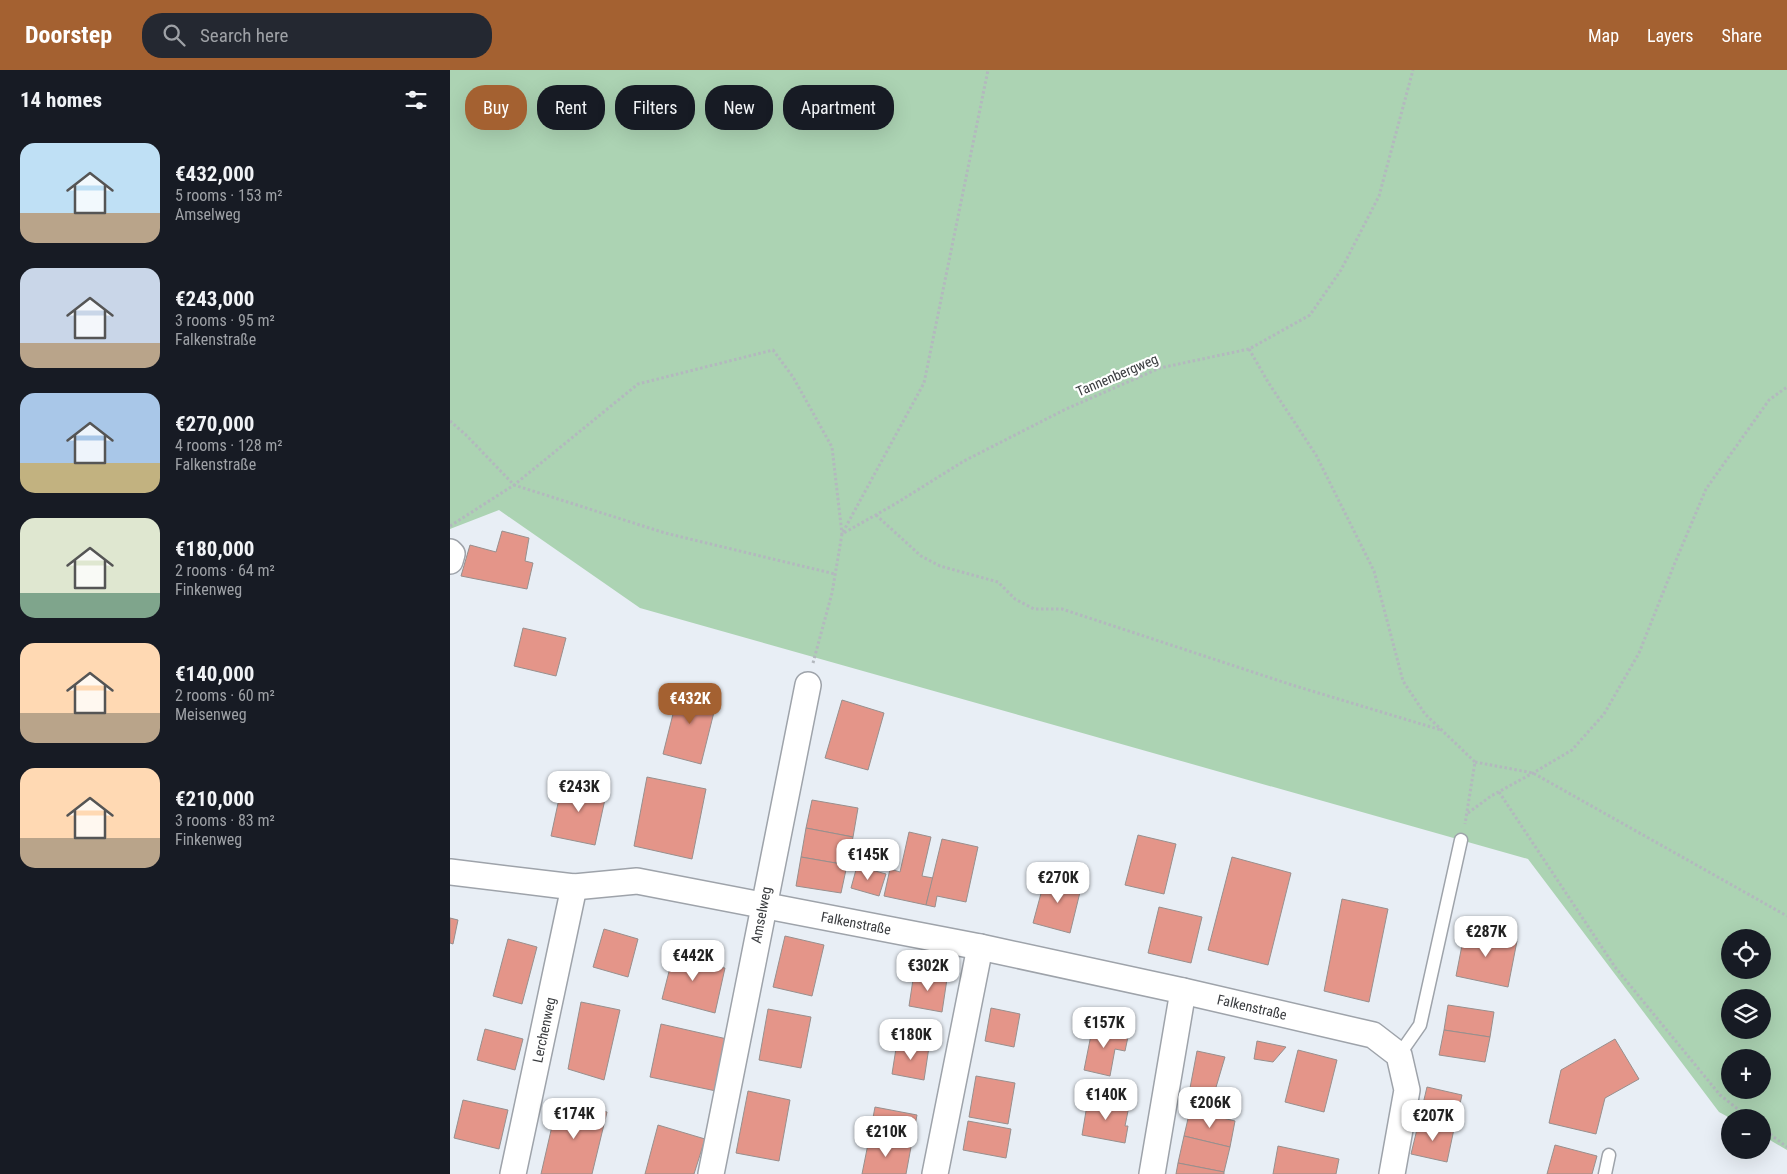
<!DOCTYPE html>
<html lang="en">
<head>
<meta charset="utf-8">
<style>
  body { margin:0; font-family:"Roboto Condensed",sans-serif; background:#242831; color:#f1f3f6; height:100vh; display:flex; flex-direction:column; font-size:19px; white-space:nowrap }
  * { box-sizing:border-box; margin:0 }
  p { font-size:16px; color:#9ea1a6 }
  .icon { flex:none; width:28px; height:28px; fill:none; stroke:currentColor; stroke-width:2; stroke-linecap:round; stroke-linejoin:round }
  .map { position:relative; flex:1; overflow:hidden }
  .details { display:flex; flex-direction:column; background:#171b24; width:450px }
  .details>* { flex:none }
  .banner { position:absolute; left:15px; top:15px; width:475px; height:45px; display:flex; gap:10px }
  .tools { position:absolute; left:1271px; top:859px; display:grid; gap:10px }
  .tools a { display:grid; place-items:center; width:50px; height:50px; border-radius:50%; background:#171b24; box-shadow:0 5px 20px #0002; font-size:25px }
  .price { position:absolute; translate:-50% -42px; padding:0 11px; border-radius:10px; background:#fff; color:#222; font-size:16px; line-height:32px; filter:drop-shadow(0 1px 2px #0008) }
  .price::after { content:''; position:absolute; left:50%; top:30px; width:15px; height:11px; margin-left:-8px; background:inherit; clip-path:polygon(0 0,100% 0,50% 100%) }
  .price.current { background:#a46131; color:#fff }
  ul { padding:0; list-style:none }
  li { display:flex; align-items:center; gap:15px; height:125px; padding:0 20px }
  li span { display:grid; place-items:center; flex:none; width:140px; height:100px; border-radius:15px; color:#555 }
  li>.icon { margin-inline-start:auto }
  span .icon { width:60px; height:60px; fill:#fffc; stroke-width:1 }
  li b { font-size:21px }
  h2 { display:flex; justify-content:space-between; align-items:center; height:60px; padding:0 20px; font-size:21px }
  .pill { padding:0 18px; border-radius:20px; background:#171b24; box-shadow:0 5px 20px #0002; font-size:18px; line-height:45px }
  .pill.current { background:#a46131; color:#fff }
  header { display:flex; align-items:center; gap:30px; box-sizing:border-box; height:70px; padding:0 25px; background:#a46131; color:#fff }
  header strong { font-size:24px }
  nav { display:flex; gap:28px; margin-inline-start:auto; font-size:18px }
  .search { width:350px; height:45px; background:#242831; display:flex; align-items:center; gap:12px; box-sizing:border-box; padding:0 18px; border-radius:20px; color:#9ea1a6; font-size:19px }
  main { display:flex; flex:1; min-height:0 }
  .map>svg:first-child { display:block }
  .green { fill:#acd3b3; fill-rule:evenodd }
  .building { fill:#e49589; stroke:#988f8d }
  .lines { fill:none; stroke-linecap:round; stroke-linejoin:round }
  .lane-casing { stroke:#9ea3aa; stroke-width:15 }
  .street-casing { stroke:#9ea3aa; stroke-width:28 }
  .path { stroke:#b3b8be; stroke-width:3; stroke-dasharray:2.5 2.5; stroke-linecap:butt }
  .lane { stroke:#fff; stroke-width:12 }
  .street { stroke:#fff; stroke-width:25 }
  .labels { text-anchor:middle; stroke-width:4.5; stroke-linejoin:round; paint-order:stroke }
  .street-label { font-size:14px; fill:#393b3e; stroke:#fff }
</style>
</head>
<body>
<header>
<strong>Doorstep</strong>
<div class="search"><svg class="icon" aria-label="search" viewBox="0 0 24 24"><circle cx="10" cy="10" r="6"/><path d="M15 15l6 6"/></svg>Search here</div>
<nav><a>Map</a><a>Layers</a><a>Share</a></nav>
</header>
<main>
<section class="details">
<h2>14 homes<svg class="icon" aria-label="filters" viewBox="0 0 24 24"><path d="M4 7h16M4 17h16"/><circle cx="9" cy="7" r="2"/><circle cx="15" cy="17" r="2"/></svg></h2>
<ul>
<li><span style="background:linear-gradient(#bfe0f5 70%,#b9a48a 0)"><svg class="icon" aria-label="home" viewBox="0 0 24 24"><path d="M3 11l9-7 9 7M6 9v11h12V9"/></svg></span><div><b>€432,000</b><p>5 rooms · 153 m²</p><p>Amselweg</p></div></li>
<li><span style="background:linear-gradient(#c9d6e8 75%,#b9a48a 0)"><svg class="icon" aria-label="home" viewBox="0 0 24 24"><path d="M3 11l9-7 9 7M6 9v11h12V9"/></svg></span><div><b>€243,000</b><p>3 rooms · 95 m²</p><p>Falkenstraße</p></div></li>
<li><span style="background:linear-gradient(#a9c7e8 70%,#c2b280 0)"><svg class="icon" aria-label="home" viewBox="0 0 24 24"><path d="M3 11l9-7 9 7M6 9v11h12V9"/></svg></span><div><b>€270,000</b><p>4 rooms · 128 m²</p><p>Falkenstraße</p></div></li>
<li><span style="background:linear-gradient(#dfe7d0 75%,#7fa58c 0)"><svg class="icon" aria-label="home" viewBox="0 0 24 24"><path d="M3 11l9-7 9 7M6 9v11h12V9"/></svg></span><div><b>€180,000</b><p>2 rooms · 64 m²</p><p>Finkenweg</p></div></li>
<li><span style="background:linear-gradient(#ffd9b3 70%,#b9a48a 0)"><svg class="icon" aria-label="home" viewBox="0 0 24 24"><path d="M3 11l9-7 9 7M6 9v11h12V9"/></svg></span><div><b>€140,000</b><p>2 rooms · 60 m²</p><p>Meisenweg</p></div></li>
<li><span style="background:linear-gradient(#ffd9b3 70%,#b9a48a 0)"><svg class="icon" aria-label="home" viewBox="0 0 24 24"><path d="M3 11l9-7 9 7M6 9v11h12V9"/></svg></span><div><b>€210,000</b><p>3 rooms · 83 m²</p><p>Finkenweg</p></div></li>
</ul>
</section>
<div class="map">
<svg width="1337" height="1104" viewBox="0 0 1337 1104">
  <rect width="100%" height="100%" fill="#e8eef5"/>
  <path class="green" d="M 0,0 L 1337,0 L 1337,1080 L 1313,1066 L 1312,1048 L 1280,1048 L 1269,1042 L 1078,789 L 190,538 L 49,440 L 0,459 ZM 1280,868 L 1312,868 L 1312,900 L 1280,900 ZM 1280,928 L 1312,928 L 1312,960 L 1280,960 ZM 1280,988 L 1312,988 L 1312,1020 L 1280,1020 Z"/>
  <g class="building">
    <path d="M 52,461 L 79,468 L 75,491 L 83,493 L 77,519 L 11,506 L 20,475 L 46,482 Z"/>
    <path d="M 73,558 L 116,568 L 106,606 L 64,596 Z"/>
    <path d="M 230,616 L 268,626 L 251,694 L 213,684 Z"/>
    <path d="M 392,630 L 434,643 L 418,700 L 375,688 Z"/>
    <path d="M 197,707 L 256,719 L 242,789 L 184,776 Z"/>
    <path d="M 113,710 L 157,720 L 145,775 L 101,766 Z"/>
    <path d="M 362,730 L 408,738 L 403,767 L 356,758 Z"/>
    <path d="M 356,758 L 403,767 L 397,795 L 351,787 Z"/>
    <path d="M 459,762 L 481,767 L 472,806 L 483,808 L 476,835 L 434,826 L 440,799 L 450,802 Z"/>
    <path d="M 688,765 L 726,774 L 714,824 L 675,815 Z"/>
    <path d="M 492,769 L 528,777 L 516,832 L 487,826 L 485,837 L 476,835 Z"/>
    <path d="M 351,787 L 397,795 L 391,823 L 346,816 Z"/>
    <path d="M 782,787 L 841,803 L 818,895 L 758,880 Z"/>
    <path d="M 407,796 L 436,804 L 429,826 L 401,818 Z"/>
    <path d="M 596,805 L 632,814 L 620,863 L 583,853 Z"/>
    <path d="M 892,829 L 938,839 L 919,932 L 874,921 Z"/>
    <path d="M 709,837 L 752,847 L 741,893 L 698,883 Z"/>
    <path d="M 0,848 L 8,850 L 3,874 L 0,873 Z"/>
    <path d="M 154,859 L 188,869 L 178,907 L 143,897 Z"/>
    <path d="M 1015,860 L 1067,871 L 1058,917 L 1006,906 Z"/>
    <path d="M 335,866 L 374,875 L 362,926 L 323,917 Z"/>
    <path d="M 58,869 L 87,877 L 72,934 L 43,926 Z"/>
    <path d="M 225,878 L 248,882 L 247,894 L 275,898 L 265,943 L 212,929 Z"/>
    <path d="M 464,903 L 497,909 L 492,942 L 459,936 Z"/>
    <path d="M 131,932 L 170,940 L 154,1010 L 118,999 Z"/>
    <path d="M 998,935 L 1044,942 L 1040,967 L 994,960 Z"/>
    <path d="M 541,938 L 570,944 L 564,977 L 535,971 Z"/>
    <path d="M 318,939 L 361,947 L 351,998 L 309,990 Z"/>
    <path d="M 211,954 L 277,969 L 266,1021 L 200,1007 Z"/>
    <path d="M 643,955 L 679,962 L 675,981 L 665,979 L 660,1006 L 634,1000 Z"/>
    <path d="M 35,959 L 73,969 L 65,1000 L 27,990 Z"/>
    <path d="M 994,960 L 1040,967 L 1035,992 L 989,985 Z"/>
    <path d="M 1165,969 L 1189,1009 L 1155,1028 L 1146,1064 L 1099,1053 L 1111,1000 Z"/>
    <path d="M 807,971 L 836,977 L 823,992 L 804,989 Z"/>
    <path d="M 447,972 L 479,977 L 474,1010 L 442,1004 Z"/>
    <path d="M 848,980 L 887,990 L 874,1042 L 835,1032 Z"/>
    <path d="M 747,981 L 775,987 L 764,1024 L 740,1018 Z"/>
    <path d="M 526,1006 L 565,1013 L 558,1054 L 519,1047 Z"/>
    <path d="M 977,1017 L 1012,1025 L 1004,1059 L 969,1051 Z"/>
    <path d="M 298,1021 L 340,1030 L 329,1091 L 286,1083 Z"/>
    <path d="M 638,1029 L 679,1036 L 675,1056 L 678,1056 L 675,1073 L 632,1065 Z"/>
    <path d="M 13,1030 L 58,1040 L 49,1079 L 4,1068 Z"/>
    <path d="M 108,1030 L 157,1042 L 142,1104 L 91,1104 Z"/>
    <path d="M 425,1037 L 467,1045 L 461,1077 L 419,1069 Z"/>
    <path d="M 740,1040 L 785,1051 L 780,1077 L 734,1066 Z"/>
    <path d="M 518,1051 L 561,1059 L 556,1088 L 513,1080 Z"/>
    <path d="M 969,1051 L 1004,1059 L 997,1092 L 961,1084 Z"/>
    <path d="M 208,1055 L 255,1069 L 244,1104 L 195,1104 Z"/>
    <path d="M 734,1066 L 780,1077 L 774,1102 L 728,1093 Z"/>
    <path d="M 419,1069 L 461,1077 L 456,1104 L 412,1104 Z"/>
    <path d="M 1105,1075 L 1147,1086 L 1142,1104 L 1097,1104 Z"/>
    <path d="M 828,1076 L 889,1089 L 886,1104 L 823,1104 Z"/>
    <path d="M 728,1093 L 774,1102 L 774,1104 L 726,1104 Z"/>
  </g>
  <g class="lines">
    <defs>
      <g id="lane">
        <path d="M 949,985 L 970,955 L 1011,770"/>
        <path d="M 1155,1104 L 1159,1085"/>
      </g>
      <g id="street">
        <path d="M 0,482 L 2,484 L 0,491"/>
        <path d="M 0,802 L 124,817 L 187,811 L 530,877 L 733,921 L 923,965 L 949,985 L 957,1020 L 942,1104"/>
        <path d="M 63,1104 L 124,817"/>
        <path d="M 261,1104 L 358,615"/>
        <path d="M 485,1104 L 530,877"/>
        <path d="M 702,1104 L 733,921"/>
      </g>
    </defs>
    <use href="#lane" class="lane-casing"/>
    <use href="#street" class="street-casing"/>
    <g class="path">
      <path d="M 799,279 L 818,312 L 866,385 L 924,501 L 953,611 L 975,644 L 1025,692 L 1015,754"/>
      <path d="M 0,351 L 16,365 L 64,415 L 215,463 L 385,504"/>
      <path d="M 426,445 L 471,486 L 490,496 L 548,512 L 565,529 L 584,539 L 612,539 L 842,615 L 991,660"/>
      <path d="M 0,456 L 64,415 L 188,314 L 323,280 L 343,307 L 382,377 L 392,464"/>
      <path d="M 393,462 L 474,313 L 538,0"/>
      <path d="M 363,593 L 382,523 L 392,464 L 445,434 L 514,391 L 614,340 L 710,298 L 799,279 L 860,245 L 891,200 L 929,126 L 963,0"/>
      <path d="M 1025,692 L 1083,703 L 1337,846"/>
      <path d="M 1049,722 L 1165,897 L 1270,1025 L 1299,1048"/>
      <path d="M 1018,743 L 1041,726 L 1083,703 L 1122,680 L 1154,644 L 1189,583 L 1224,495 L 1256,419 L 1319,330 L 1337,317"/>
      <path d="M 1312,1058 L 1337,1077"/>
    </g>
    <use href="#lane" class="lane"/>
    <use href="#street" class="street"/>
  </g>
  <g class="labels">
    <g class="street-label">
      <text transform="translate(667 305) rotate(-23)" y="5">Tannenbergweg</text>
      <text transform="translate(311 845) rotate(-79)" y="5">Amselweg</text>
      <text transform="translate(406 853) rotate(11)" y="5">Falkenstraße</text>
      <text transform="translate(802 937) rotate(13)" y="5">Falkenstraße</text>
      <text transform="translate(94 960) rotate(-78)" y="5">Lerchenweg</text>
    </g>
  </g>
</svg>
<div class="tools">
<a><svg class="icon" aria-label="locate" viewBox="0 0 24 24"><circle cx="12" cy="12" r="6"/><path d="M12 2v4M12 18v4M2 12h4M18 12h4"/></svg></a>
<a><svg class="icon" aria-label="layers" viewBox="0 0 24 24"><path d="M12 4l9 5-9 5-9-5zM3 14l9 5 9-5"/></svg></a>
<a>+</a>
<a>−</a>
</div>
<b class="price current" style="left:240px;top:655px">€432K</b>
<b class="price" style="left:129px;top:743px">€243K</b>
<b class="price" style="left:418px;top:811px">€145K</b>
<b class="price" style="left:608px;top:834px">€270K</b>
<b class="price" style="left:1036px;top:888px">€287K</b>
<b class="price" style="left:243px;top:912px">€442K</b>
<b class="price" style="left:478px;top:922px">€302K</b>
<b class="price" style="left:654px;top:979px">€157K</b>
<b class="price" style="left:461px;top:991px">€180K</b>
<b class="price" style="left:656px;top:1051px">€140K</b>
<b class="price" style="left:760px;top:1059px">€206K</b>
<b class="price" style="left:124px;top:1070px">€174K</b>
<b class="price" style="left:983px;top:1072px">€207K</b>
<b class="price" style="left:436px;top:1088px">€210K</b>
<div class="banner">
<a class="pill current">Buy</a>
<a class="pill">Rent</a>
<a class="pill">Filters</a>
<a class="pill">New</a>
<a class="pill">Apartment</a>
</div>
</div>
</main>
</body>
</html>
